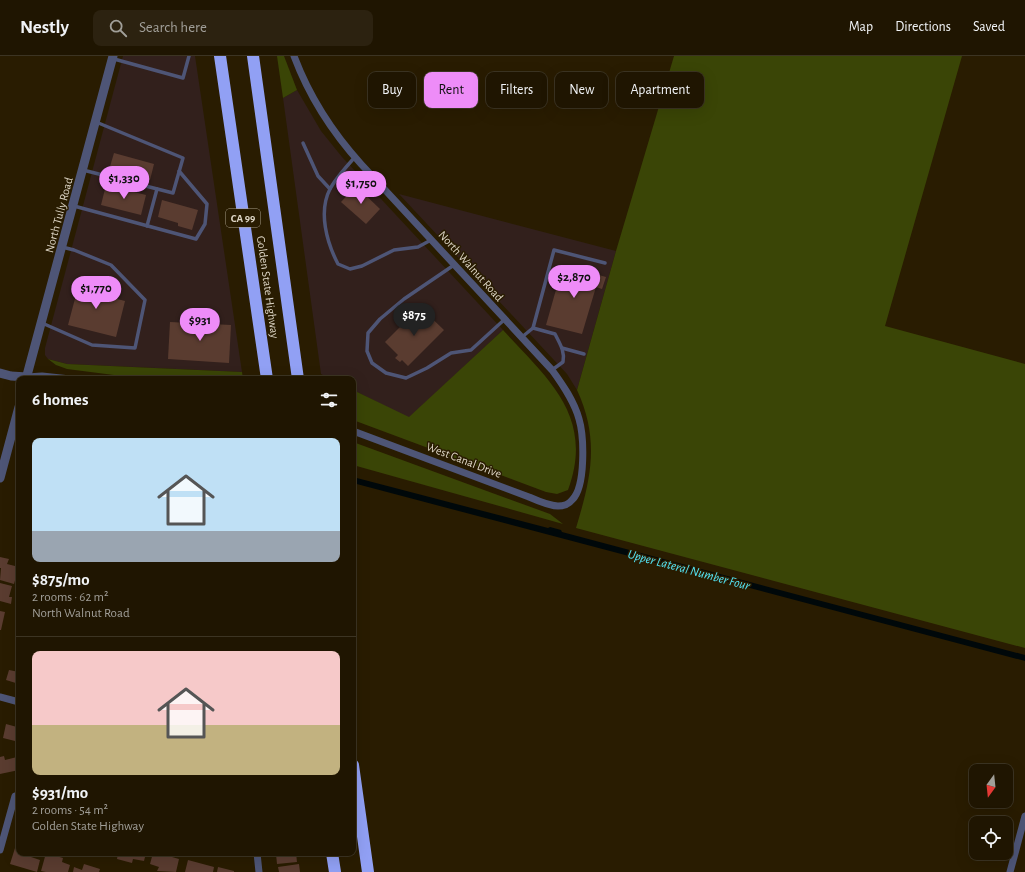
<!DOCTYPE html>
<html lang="en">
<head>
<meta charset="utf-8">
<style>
  body { margin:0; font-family:"Alegreya Sans",sans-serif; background:#2c2210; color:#f1f3f6; height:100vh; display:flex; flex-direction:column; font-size:15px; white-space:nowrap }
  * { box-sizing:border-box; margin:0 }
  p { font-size:13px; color:#a19f99 }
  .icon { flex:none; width:22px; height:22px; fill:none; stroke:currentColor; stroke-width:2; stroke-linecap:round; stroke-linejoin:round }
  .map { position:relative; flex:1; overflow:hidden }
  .sheet { position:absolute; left:16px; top:320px; width:340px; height:480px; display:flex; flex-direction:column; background:#1f1501; border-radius:8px; box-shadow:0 4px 16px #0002,0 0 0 1px #3c3423 }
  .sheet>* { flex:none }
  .banner { position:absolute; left:368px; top:16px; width:380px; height:36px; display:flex; gap:8px }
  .needle { width:26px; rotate:195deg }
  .fabs { position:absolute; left:969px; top:708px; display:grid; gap:8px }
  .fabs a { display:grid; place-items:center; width:44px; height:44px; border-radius:8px; background:#1f1501; box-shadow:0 4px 16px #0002,0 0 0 1px #3c3423; font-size:20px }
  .price { position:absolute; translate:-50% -34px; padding:0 9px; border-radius:14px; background:#ee8cf8; color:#111; font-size:13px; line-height:26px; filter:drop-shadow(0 1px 2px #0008) }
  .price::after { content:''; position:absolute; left:50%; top:24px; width:12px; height:9px; margin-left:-6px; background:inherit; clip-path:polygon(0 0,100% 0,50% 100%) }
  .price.current { background:#222; color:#fff }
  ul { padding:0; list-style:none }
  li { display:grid; align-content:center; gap:8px; height:212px; padding:0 16px }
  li+li { border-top:1px solid #3c3423 }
  li span { display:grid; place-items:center; height:124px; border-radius:8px; color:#555 }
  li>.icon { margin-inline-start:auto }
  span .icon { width:72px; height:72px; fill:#fffc; stroke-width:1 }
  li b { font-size:17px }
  h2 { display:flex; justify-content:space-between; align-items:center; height:48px; padding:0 16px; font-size:17px }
  .pill { padding:0 14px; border-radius:8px; background:#1f1501; box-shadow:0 4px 16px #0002,0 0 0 1px #3c3423; font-size:14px; line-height:36px }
  .pill.current { background:#ee8cf8; color:#111 }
  header { display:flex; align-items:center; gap:24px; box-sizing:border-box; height:56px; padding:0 20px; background:#1f1501; border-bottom:1px solid #3c3423 }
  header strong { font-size:19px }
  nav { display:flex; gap:22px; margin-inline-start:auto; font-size:14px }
  .search { width:280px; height:36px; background:#2c2210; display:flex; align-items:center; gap:10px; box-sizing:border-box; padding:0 14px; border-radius:8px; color:#a19f99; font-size:15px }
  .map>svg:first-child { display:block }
  .commercial { fill:#32201c }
  .green { fill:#3a4506 }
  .water { fill:#00080a }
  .building { fill:#5a3c30 }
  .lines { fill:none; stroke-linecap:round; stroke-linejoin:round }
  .service { stroke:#4e5576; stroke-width:3.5 }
  .minor { stroke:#4e5576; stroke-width:7 }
  .tertiary { stroke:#4e5576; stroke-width:9 }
  .motorway { stroke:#91a0f4; stroke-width:12 }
  .labels { text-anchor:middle; stroke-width:3; stroke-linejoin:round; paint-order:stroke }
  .shield { fill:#291c01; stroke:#a89e8b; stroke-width:1 }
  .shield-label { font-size:11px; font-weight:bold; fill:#ded6c6 }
  .street-label { font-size:12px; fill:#ded6c6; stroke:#291c01 }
  .water-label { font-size:13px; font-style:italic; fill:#54e5f6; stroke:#291c01 }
</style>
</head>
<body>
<header>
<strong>Nestly</strong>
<div class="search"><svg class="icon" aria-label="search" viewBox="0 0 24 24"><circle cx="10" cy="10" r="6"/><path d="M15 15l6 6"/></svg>Search here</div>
<nav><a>Map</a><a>Directions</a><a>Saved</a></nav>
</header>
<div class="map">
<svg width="1025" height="816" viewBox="0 0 1025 816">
  <rect width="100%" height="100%" fill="#291c01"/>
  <g class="commercial">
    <path d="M 123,0 L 195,0 L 242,316 L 67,308 L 48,303 L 45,299 L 45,292 Z"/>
    <path d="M 297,34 L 321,75 L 342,101 L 503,274 L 409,362 L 353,334 L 353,323 L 331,323 L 321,318 L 283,42 Z"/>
    <path d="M 399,138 L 616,195 L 577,334 L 567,318 Z"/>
  </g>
  <g class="green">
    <path d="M 277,0 L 284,0 L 297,34 L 283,42 Z"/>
    <path d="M 674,0 L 962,0 L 885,270 L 1025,308 L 1025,592 L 576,472 C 591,422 600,384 577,334 L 616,195 Z"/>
    <path d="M 503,274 C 548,323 595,360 568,434 L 557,438 L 546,436 L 353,364 L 353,334 L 409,361 Z"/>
    <path d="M 48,303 L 67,308 L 242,316 L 243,323 L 145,323 L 67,313 L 56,309 Z"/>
    <path d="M 353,386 L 550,458 L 563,468 L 353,409 Z"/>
  </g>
  <path class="water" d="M 353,421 L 548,472 L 550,471 L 561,474 L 562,476 L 1025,599 L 1025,605 L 353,427 Z"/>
  <g class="building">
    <path d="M 114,97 L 154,108 L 150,124 L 109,114 Z"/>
    <path d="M 106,129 L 146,139 L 141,159 L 101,149 Z"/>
    <path d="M 356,130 L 380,153 L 366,168 L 341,146 Z"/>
    <path d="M 162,144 L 198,154 L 192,174 L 178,170 L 178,167 L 158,161 Z"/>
    <path d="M 563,209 L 606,221 L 602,233 L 596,231 L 582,278 L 546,269 Z"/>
    <path d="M 81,220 L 97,225 L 94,237 L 125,245 L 116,281 L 68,269 Z"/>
    <path d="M 420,251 L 444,274 L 408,310 L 402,304 L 400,306 L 395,302 L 398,299 L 385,286 Z"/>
    <path d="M 170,266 L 231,269 L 229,307 L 168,303 Z"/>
    <path d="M 0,501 L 9,503 L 7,508 L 19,511 L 19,518 L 17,517 L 14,528 L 0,524 L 1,512 L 0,512 Z"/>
    <path d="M 0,527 L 12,530 L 9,541 L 12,541 L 11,548 L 0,545 Z"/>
    <path d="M 0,555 L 5,556 L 1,574 L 0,574 Z"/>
    <path d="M 17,597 L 19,598 L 19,605 L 15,604 Z"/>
    <path d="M 9,614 L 19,616 L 19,628 L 6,624 Z"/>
    <path d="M 19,667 L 19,686 L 3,682 L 6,668 L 17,671 Z"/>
    <path d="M 4,700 L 5,704 L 17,701 L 19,714 L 0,718 L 0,701 Z"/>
    <path d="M 15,792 L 19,793 L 19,797 L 29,797 L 28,800 L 40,804 L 37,816 L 10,808 Z"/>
    <path d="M 46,797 L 63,802 L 62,806 L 70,809 L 68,816 L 46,816 L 41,815 Z"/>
    <path d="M 93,797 L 108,797 L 107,801 Z"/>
    <path d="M 118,797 L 146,797 L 144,805 L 133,803 L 132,807 L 117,803 Z"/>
    <path d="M 153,797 L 158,797 L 179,803 L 176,816 L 157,815 L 159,811 L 150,808 Z"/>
    <path d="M 284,797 L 296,797 L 297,806 L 277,808 L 276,798 Z"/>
    <path d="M 188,804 L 214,811 L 213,816 L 185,816 Z"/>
    <path d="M 84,808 L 100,813 L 99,816 L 73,816 L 74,811 L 82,814 Z"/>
    <path d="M 299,808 L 300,816 L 279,816 L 278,811 Z"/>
    <path d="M 218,811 L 234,815 L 234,816 L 217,816 Z"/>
  </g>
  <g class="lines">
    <g class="service">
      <path d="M 114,3 L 183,22 L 189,0"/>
      <path d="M 303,87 L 318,120 L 330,133"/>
      <path d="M 355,101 C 346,111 336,122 330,133 C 318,156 327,187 338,208 L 350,213 L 362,210 L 394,194 L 418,191 L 431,184"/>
      <path d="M 83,114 L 173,137 L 183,102 L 96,66"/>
      <path d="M 74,150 L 196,183 L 205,168 L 207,148 L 179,115"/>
      <path d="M 147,170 L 157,133"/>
      <path d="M 454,209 L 404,243 L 380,263 L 368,277 L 367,295 L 372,307 L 386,317 L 406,322 L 427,312 L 451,297 L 471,294 L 505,263"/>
      <path d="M 42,267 L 92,289 L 135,292 L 145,244 L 111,209 L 74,194 L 62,191"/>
      <path d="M 533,272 L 554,194 L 605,207"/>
      <path d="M 522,281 L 533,272 L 555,278 C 560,288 565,295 563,306 L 552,314"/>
      <path d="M 562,292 L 584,298"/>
    </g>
    <g class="minor">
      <path d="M 294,0 C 309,40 332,76 361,108 L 552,314 C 563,329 574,345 579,363 C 584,380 586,431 572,444 C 569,448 563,450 558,450 C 549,450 538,445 529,441 L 353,375"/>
      <path d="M 27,321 L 42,320 L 70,323"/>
      <path d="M 0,641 L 19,646"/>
      <path d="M 0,794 L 15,740 L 19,741"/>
      <path d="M 257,797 L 259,816"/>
      <path d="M 1010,816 L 1025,760"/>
    </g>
    <g class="tertiary">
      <path d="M 0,317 L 11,320 L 27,321"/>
      <path d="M 26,323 L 113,0"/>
      <path d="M 0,422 L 19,351"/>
    </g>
    <g class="motorway">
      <path d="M 220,0 L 267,323"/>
      <path d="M 253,0 L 298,323"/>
      <path d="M 353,709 L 368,816"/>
      <path d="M 332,797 L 335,816"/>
    </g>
  </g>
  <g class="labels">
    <rect class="shield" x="226" y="153" width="34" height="18" rx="3"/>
    <g class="shield-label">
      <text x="243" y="166">CA 99</text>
    </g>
    <g class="street-label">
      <text transform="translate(59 159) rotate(-75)" y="4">North Tully Road</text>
      <text transform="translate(471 210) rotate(48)" y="4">North Walnut Road</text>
      <text transform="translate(268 231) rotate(82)" y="4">Golden State Highway</text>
      <text transform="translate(464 404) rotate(21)" y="4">West Canal Drive</text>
    </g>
    <g class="water-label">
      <text transform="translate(689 513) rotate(15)" y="5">Upper Lateral Number Four</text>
    </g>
  </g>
</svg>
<div class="fabs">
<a><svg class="needle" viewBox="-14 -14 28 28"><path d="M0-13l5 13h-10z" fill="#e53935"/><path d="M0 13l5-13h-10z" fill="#a19f99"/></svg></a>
<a><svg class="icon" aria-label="locate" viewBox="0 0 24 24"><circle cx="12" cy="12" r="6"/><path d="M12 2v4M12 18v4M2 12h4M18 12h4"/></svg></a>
</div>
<b class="price" style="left:124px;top:144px">$1,330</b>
<b class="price" style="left:361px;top:149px">$1,750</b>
<b class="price" style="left:574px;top:243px">$2,870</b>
<b class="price" style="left:96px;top:254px">$1,770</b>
<b class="price current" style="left:414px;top:281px">$875</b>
<b class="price" style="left:200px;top:286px">$931</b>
<div class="banner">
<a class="pill">Buy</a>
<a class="pill current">Rent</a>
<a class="pill">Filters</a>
<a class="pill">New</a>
<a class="pill">Apartment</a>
</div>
<section class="sheet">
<h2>6 homes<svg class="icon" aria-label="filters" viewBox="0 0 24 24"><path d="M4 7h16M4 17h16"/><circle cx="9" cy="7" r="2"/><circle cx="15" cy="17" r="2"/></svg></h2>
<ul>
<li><span style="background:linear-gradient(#bfe0f5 75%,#9aa5b1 0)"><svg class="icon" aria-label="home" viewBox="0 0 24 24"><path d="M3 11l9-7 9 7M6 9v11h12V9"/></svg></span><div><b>$875/mo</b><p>2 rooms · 62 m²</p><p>North Walnut Road</p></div></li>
<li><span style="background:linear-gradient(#f6c9c9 60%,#c2b280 0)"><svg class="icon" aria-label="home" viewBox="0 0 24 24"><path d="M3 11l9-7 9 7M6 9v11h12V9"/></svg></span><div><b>$931/mo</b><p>2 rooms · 54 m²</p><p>Golden State Highway</p></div></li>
</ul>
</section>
</div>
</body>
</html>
